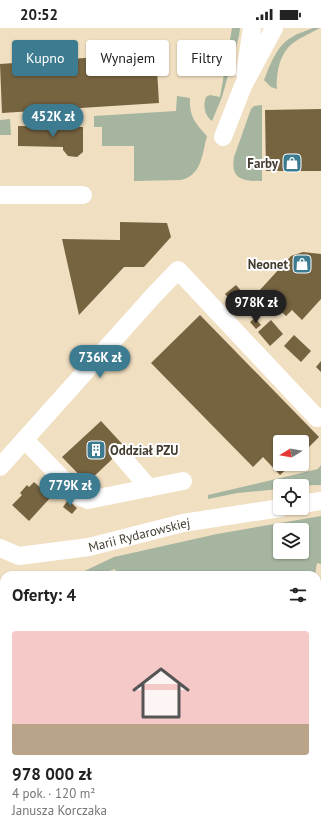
<!DOCTYPE html>
<html lang="pl">
<head>
<meta charset="utf-8">
<style>
  body { margin:0; font-family:"PT Sans",sans-serif; background:#f2f2f2; color:#222; height:100vh; display:flex; flex-direction:column; font-size:15px; white-space:nowrap }
  * { box-sizing:border-box; margin:0 }
  p { font-size:13px; color:#767676 }
  .icon { flex:none; width:22px; height:22px; fill:none; stroke:currentColor; stroke-width:2; stroke-linecap:round; stroke-linejoin:round }
  .map { position:relative; flex:1; overflow:hidden }
  .drawer { position:absolute; left:0px; top:543px; width:321px; height:268px; display:flex; flex-direction:column; background:#fff; border-radius:12px 12px 0 0; box-shadow:0 1px 3px #0004 }
  .drawer>* { flex:none }
  .hud { position:absolute; left:12px; top:12px; width:297px; height:36px; display:flex; gap:8px }
  .needle { width:26px; rotate:259deg }
  .fabs { position:absolute; left:273px; top:407px; display:grid; gap:8px }
  .fabs a { display:grid; place-items:center; width:36px; height:36px; border-radius:4px; background:#fff; box-shadow:0 1px 3px #0004; font-size:20px }
  .price { position:absolute; translate:-50% -34px; padding:0 9px; border-radius:14px; background:#3d7c90; color:#fff; font-size:13px; line-height:26px; filter:drop-shadow(0 1px 2px #0008) }
  .price::after { content:''; position:absolute; left:50%; top:24px; width:12px; height:9px; margin-left:-6px; background:inherit; clip-path:polygon(0 0,100% 0,50% 100%) }
  .price.current { background:#222; color:#fff }
  ul { padding:0; list-style:none }
  li { display:grid; align-content:center; gap:8px; height:212px; padding:0 12px }
  li+li { border-top:1px solid #e0e0e0 }
  li span { display:grid; place-items:center; height:124px; border-radius:4px; color:#555 }
  li>.icon { margin-inline-start:auto }
  span .icon { width:72px; height:72px; fill:#fffc; stroke-width:1 }
  li b { font-size:17px }
  h2 { display:flex; justify-content:space-between; align-items:center; height:48px; padding:0 12px; font-size:17px }
  .chip { padding:0 14px; border-radius:4px; background:#fff; box-shadow:0 1px 3px #0004; font-size:14px; line-height:36px }
  .chip.current { background:#3d7c90; color:#fff }
  .status { display:flex; justify-content:space-between; align-items:center; height:28px; padding:0 20px; background:#fff; direction:ltr }
  .status svg { height:11px; fill:currentColor }
  .map>svg:first-child { display:block }
  .green { fill:#a5b5a0; fill-rule:evenodd }
  .building { fill:#766340 }
  .lines { fill:none; stroke-linecap:round; stroke-linejoin:round }
  .minor { stroke:#fff; stroke-width:18 }
  .labels { text-anchor:middle; stroke-width:4; stroke-linejoin:round; paint-order:stroke }
  .poi-label { font-size:13px; font-weight:bold; fill:#433c2f; stroke:#fff; text-anchor:end }
  .street-label { font-size:13px; fill:#433c2f; stroke:#fff }
</style>
</head>
<body>
<div class="status"><b>20:52</b><svg viewBox="0 0 49 12"><path d="M0 12V9h3v3zM5 12V6h3v6zM10 12V3h3v9zM15 12V0h3v12zM26 1h20v11H26zM47 4h2v5h-2z"/></svg></div>
<div class="map">
<svg width="321" height="811" viewBox="0 0 321 811">
  <rect width="100%" height="100%" fill="#f1dfc1"/>
  <g class="green">
    <path d="M 232,0 L 240,0 L 239,8 L 222,69 L 212,93 C 204,87 203,77 206,69 L 210,67 L 220,69 Z"/>
    <path d="M 313,0 L 320,0 C 311,5 301,9 293,15 C 279,26 276,46 277,61 L 271,59 L 264,52 C 270,37 277,17 292,9 C 298,5 306,3 313,0 Z"/>
    <path d="M 177,68 L 190,70 C 189,88 195,95 207,108 C 202,126 202,147 181,152 L 134,153 L 134,118 L 102,118 L 102,99 L 94,99 L 94,88 L 176,83 Z"/>
    <path d="M 262,77 L 262,153 C 244,153 230,152 234,129 L 251,81 L 254,78 Z"/>
    <path d="M 10,91 L 11,107 L 0,107 L 0,92 Z"/>
    <path d="M 321,437 L 321,457 L 280,458 L 280,461 L 237,465 L 208,471 L 208,467 L 318,441 Z"/>
    <path d="M 321,488 L 321,536 L 317,535 L 315,547 L 117,547 L 115,541 L 98,547 L 76,547 L 114,529 L 217,506 ZM 280,502 L 302,502 L 302,524 L 280,524 Z"/>
  </g>
  <g class="building">
    <path d="M 156,25 L 159,75 L 2,85 L 0,36 Z"/>
    <path d="M 321,81 L 321,143 L 266,143 L 265,82 Z"/>
    <path d="M 18,98 L 83,99 L 83,124 L 77,129 L 68,128 L 63,122 L 63,119 L 18,118 Z"/>
    <path d="M 120,194 L 167,195 L 171,209 L 144,239 L 124,239 L 79,287 L 62,211 L 120,212 Z"/>
    <path d="M 303,224 L 321,226 L 321,271 L 302,292 L 292,282 L 286,288 L 259,263 L 291,228 Z"/>
    <path d="M 236,257 L 244,266 L 233,275 L 225,266 Z"/>
    <path d="M 200,287 L 319,409 L 302,426 L 302,414 L 280,414 L 280,436 L 292,436 L 280,447 L 263,429 L 253,439 L 151,335 Z"/>
    <path d="M 255,290 L 261,297 L 256,301 L 250,294 Z"/>
    <path d="M 271,292 L 283,306 L 270,318 L 258,304 Z"/>
    <path d="M 294,307 L 311,323 L 301,334 L 284,318 Z"/>
    <path d="M 321,333 L 321,344 L 316,339 Z"/>
    <path d="M 101,393 L 125,419 L 87,455 L 62,429 Z"/>
    <path d="M 34,454 L 51,469 L 29,493 L 12,477 L 22,467 L 20,465 L 27,457 L 29,459 Z"/>
    <path d="M 68,472 L 77,480 L 72,486 L 63,479 Z"/>
    <path d="M 317,600 L 321,601 L 321,616 L 318,632 Z"/>
    <path d="M 4,663 L 4,689 L 0,690 L 0,665 Z"/>
    <path d="M 101,807 L 130,807 L 129,811 L 100,811 Z"/>
    <path d="M 218,807 L 277,807 L 275,811 L 221,811 L 222,809 Z"/>
  </g>
  <g class="lines">
    <g class="minor">
      <path d="M 245,45 L 252,0"/>
      <path d="M 223,109 L 243,58 L 274,0"/>
      <path d="M 0,167 L 83,167"/>
      <path d="M 25,412 L 79,468 L 88,472 L 183,453"/>
      <path d="M 119,425 L 149,460"/>
      <path d="M 0,439 L 154,267 L 178,242 L 317,390"/>
      <path d="M 302,476 L 321,473"/>
      <path id="s1" d="M 0,520 L 19,528 L 89,519 L 183,495 L 280,480"/>
      <path d="M 317,580 L 321,581"/>
      <path d="M 0,624 L 4,622"/>
      <path d="M 317,663 L 321,664"/>
      <path d="M 317,704 L 321,690"/>
      <path d="M 0,710 L 4,712"/>
      <path d="M 317,737 L 321,738"/>
      <path d="M 0,783 L 4,789"/>
      <path d="M 11,807 L 12,811"/>
      <path d="M 194,811 L 196,807"/>
      <path d="M 287,811 L 288,807"/>
    </g>
  </g>
  <defs>
    <symbol id="shop-square" viewBox="-11 -11 22 22"><rect x="-9" y="-9" width="18" height="18" rx="4" fill="#3d7c90" stroke="#fff"/><path d="M-5-2.5h2.3a2.7 3.5 0 0 1 5.4 0H5L5.5 6h-11ZM-1.5-2.5h3a1.5 2.3 0 0 0-3 0Z" fill="#fff"/></symbol>
    <symbol id="building-square" viewBox="-11 -11 22 22"><rect x="-9" y="-9" width="18" height="18" rx="4" fill="#3d7c90" stroke="#fff"/><path d="M-4-6H4V6H1V3H-1V6H-4ZM-2.5-4.3h1.7v1.8h-1.7ZM.8-4.3h1.7v1.8H.8ZM-2.5-1h1.7V.8h-1.7ZM.8-1h1.7V.8H.8Z" fill="#fff"/></symbol>
  </defs>
  <g fill-rule="evenodd">
    <use href="#shop-square" x="281" y="124" width="22" height="22"/>
    <use href="#shop-square" x="291" y="225" width="22" height="22"/>
    <use href="#building-square" x="85" y="411" width="22" height="22"/>
  </g>
  <g class="labels">
    <g class="poi-label">
      <text x="278" y="140">Farby</text>
      <text x="288" y="241">Neonet</text>
      <text x="110" y="427" text-anchor="start">Oddział PZU</text>
    </g>
    <g class="street-label">
      <text dy="5" stroke="none"><textPath href="#s1" startOffset="143">Marii Rydarowskiej</textPath></text>
    </g>
  </g>
</svg>
<div class="fabs">
<a><svg class="needle" viewBox="-14 -14 28 28"><path d="M0-13l5 13h-10z" fill="#e53935"/><path d="M0 13l5-13h-10z" fill="#767676"/></svg></a>
<a><svg class="icon" aria-label="locate" viewBox="0 0 24 24"><circle cx="12" cy="12" r="6"/><path d="M12 2v4M12 18v4M2 12h4M18 12h4"/></svg></a>
<a><svg class="icon" aria-label="layers" viewBox="0 0 24 24"><path d="M12 4l9 5-9 5-9-5zM3 14l9 5 9-5"/></svg></a>
</div>
<b class="price" style="left:53px;top:110px">452K zł</b>
<b class="price current" style="left:256px;top:296px">978K zł</b>
<b class="price" style="left:100px;top:351px">736K zł</b>
<b class="price" style="left:70px;top:479px">779K zł</b>
<div class="hud">
<a class="chip current">Kupno</a>
<a class="chip">Wynajem</a>
<a class="chip">Filtry</a>
</div>
<section class="drawer">
<h2>Oferty: 4<svg class="icon" aria-label="filters" viewBox="0 0 24 24"><path d="M4 7h16M4 17h16"/><circle cx="9" cy="7" r="2"/><circle cx="15" cy="17" r="2"/></svg></h2>
<ul>
<li><span style="background:linear-gradient(#f6c9c9 75%,#b9a48a 0)"><svg class="icon" aria-label="home" viewBox="0 0 24 24"><path d="M3 11l9-7 9 7M6 9v11h12V9"/></svg></span><div><b>978 000 zł</b><p>4 pok. · 120 m²</p><p>Janusza Korczaka</p></div></li>
</ul>
</section>
</div>
</body>
</html>
